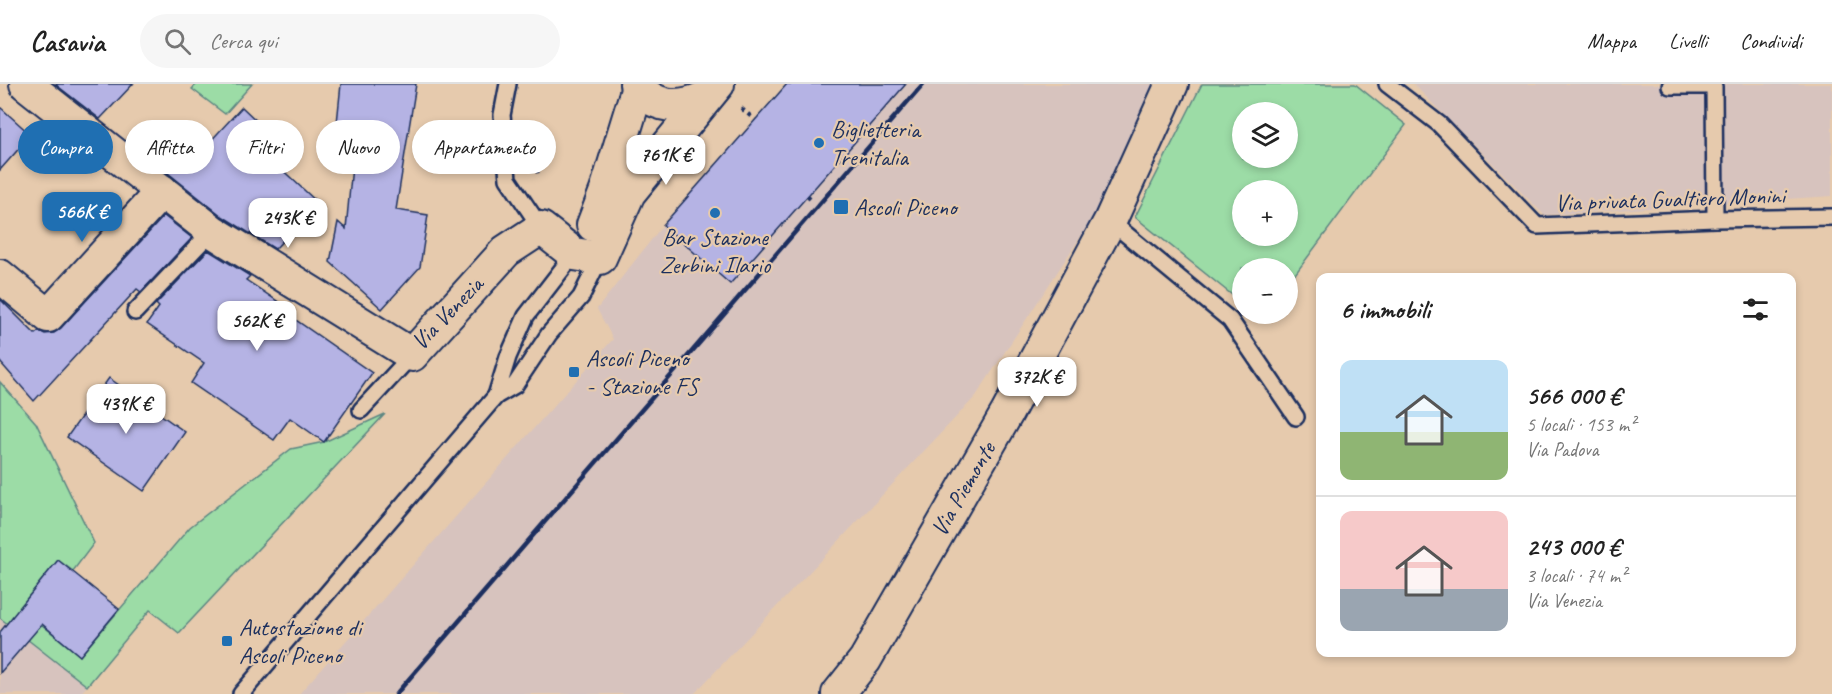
<!DOCTYPE html>
<html lang="it">
<head>
<meta charset="utf-8">
<style>
  body { margin:0; font-family:Caveat,sans-serif; background:#f6f6f6; color:#222; height:100vh; display:flex; flex-direction:column; font-size:22px; white-space:nowrap }
  * { box-sizing:border-box; margin:0 }
  p { font-size:20px; color:#767676 }
  .icon { flex:none; width:33px; height:33px; fill:none; stroke:currentColor; stroke-width:2; stroke-linecap:round; stroke-linejoin:round }
  .map { position:relative; flex:1; overflow:hidden }
  .sheet { position:absolute; left:1316px; top:189px; width:480px; height:384px; display:flex; flex-direction:column; background:#fff; border-radius:12px; box-shadow:0 3px 9px #0003 }
  .sheet>* { flex:none }
  .top-card { position:absolute; left:18px; top:36px; width:570px; height:54px; display:flex; gap:12px }
  .tools { position:absolute; left:1232px; top:18px; display:grid; gap:12px }
  .tools a { display:grid; place-items:center; width:66px; height:66px; border-radius:50%; background:#fff; box-shadow:0 3px 9px #0003; font-size:30px }
  .price { position:absolute; translate:-50% -51px; padding:0 14px; border-radius:12px; background:#fff; color:#222; font-size:20px; line-height:39px; filter:drop-shadow(0 2px 3px #0008) }
  .price::after { content:''; position:absolute; left:50%; top:36px; width:18px; height:14px; margin-left:-9px; background:inherit; clip-path:polygon(0 0,100% 0,50% 100%) }
  .price.active { background:#1f6fb2; color:#fff }
  ul { padding:0; list-style:none }
  li { display:flex; align-items:center; gap:18px; height:150px; padding:0 24px }
  li+li { border-top:2px solid #e0e0e0 }
  li span { display:grid; place-items:center; flex:none; width:168px; height:120px; border-radius:12px; color:#555 }
  li>.icon { margin-inline-start:auto }
  span .icon { width:72px; height:72px; fill:#fffc; stroke-width:1 }
  li b { font-size:26px }
  h2 { display:flex; justify-content:space-between; align-items:center; height:72px; padding:0 24px; font-size:26px }
  .chip { padding:0 21px; border-radius:27px; background:#fff; box-shadow:0 3px 9px #0003; font-size:21px; line-height:54px }
  .chip.active { background:#1f6fb2; color:#fff }
  header { display:flex; align-items:center; gap:36px; box-sizing:border-box; height:84px; padding:0 30px; background:#fff; border-bottom:2px solid #e0e0e0 }
  header strong { font-size:28px }
  nav { display:flex; gap:33px; margin-inline-start:auto; font-size:21px }
  .search { width:420px; height:54px; background:#f6f6f6; display:flex; align-items:center; gap:15px; box-sizing:border-box; padding:0 21px; border-radius:33px; color:#767676; font-size:22px }
  .map>svg:first-child { display:block }
  .built { fill:#d7c3be }
  .green { fill:#9cdca6; stroke:#5c8682; stroke-width:1.5; fill-rule:evenodd }
  .building { fill:#b5b3e4; stroke:#1b2f5e; stroke-width:1.5 }
  .lines { fill:none; stroke-linecap:round; stroke-linejoin:round }
  .service-casing { stroke:#1b2f5e; stroke-width:20 }
  .minor-casing { stroke:#1b2f5e; stroke-width:36 }
  .path { stroke:#1b2f5e; stroke-width:4; stroke-dasharray:4.5 4.5; stroke-linecap:butt }
  .service { stroke:#e6caad; stroke-width:15 }
  .minor { stroke:#e6caad; stroke-width:32 }
  .rail { stroke:#1b2f5e; stroke-width:4.5 }
  .poi-dot { fill:#1f6fb2; stroke:#e6caad; stroke-width:2 }
  .labels { text-anchor:middle; stroke-width:4.5; stroke-linejoin:round; paint-order:stroke }
  .poi-label { font-size:24px; fill:#1b2f5e; stroke:#e6caad; text-anchor:start }
  .street-label { font-size:24px; fill:#1b2f5e; stroke:#e6caad }
</style>
</head>
<body>
<header>
<strong>Casavia</strong>
<div class="search"><svg class="icon" aria-label="search" viewBox="0 0 24 24"><circle cx="10" cy="10" r="6"/><path d="M15 15l6 6"/></svg>Cerca qui</div>
<nav><a>Mappa</a><a>Livelli</a><a>Condividi</a></nav>
</header>
<div class="map">
<svg width="1832" height="610" viewBox="0 0 1832 610">
  <rect width="100%" height="100%" fill="#e6caad"/>
  <filter id="ink" filterUnits="userSpaceOnUse"><feTurbulence type="fractalNoise" baseFrequency=".0167" numOctaves="2"/><feDisplacementMap in="SourceGraphic" scale="12" xChannelSelector="R" yChannelSelector="G"/><feConvolveMatrix kernelMatrix="1 2 1 2 8 2 1 2 1" color-interpolation-filters="sRGB"/></filter>
  <g filter="url(#ink)">
    <g class="built">
      <path d="M 787,0 L 1157,0 L 1098,126 L 976,312 L 694,610 L 299,610 L 613,255 L 597,225 L 663,141 Z"/>
      <path d="M 1413,0 L 1832,0 L 1832,112 L 1544,131 Z"/>
      <path d="M 0,534 L 87,602 L 80,610 L 0,610 Z"/>
    </g>
    <g class="green">
      <path d="M 197,0 L 252,0 L 225,30 L 192,5 Z"/>
      <path d="M 1202,0 L 1355,0 L 1406,41 L 1287,201 L 1287,184 L 1242,184 L 1242,219 L 1135,133 ZM 1242,28 L 1287,28 L 1287,74 L 1242,74 ZM 1242,106 L 1287,106 L 1287,152 L 1242,152 Z"/>
      <path d="M 0,298 L 36,339 L 94,459 L 73,487 L 58,476 L 20,523 L 80,572 L 190,443 L 291,365 L 324,358 L 385,330 L 179,549 L 150,526 L 87,602 L 0,534 Z"/>
    </g>
    <g class="building">
      <path d="M 55,0 L 133,0 L 100,35 Z"/>
      <path d="M 341,0 L 416,0 L 396,126 L 428,131 L 420,183 L 382,225 L 330,178 L 338,138 L 346,145 L 356,40 L 337,39 Z"/>
      <path d="M 787,0 L 906,0 L 730,200 L 663,141 Z"/>
      <path d="M 0,23 L 31,51 L 0,86 Z"/>
      <path d="M 242,23 L 288,67 L 275,79 L 318,119 L 275,165 L 222,132 L 163,85 L 183,64 L 194,75 Z"/>
      <path d="M 164,132 L 192,154 L 141,208 L 137,205 L 34,317 L 0,278 L 0,215 L 35,250 L 39,247 L 45,250 L 54,249 L 61,244 Z"/>
      <path d="M 208,166 L 250,192 L 246,196 L 286,223 L 283,227 L 372,289 L 324,358 L 290,334 L 274,356 L 191,299 L 204,279 L 147,240 L 159,223 L 156,220 Z"/>
      <path d="M 109,294 L 185,348 L 144,407 L 67,353 Z"/>
      <path d="M 58,476 L 119,525 L 80,572 L 42,540 L 0,589 L 0,548 Z"/>
    </g>
    <g class="lines">
      <defs>
        <g id="service">
          <path d="M 508,0 L 502,31 L 508,95 L 541,144"/>
          <path d="M 1387,0 L 1439,40 L 1537,142 L 1715,135 L 1832,133"/>
          <path d="M 1670,2 L 1714,2 L 1715,135"/>
          <path d="M 1110,137 L 1230,236 L 1296,333"/>
          <path d="M 135,228 L 212,147"/>
          <path d="M 496,312 L 508,273 L 526,232 L 574,170"/>
          <path d="M 361,326 L 412,271"/>
          <path d="M 241,610 L 496,312 L 515,301 L 549,250 L 581,213 L 600,174"/>
        </g>
        <g id="minor">
          <path d="M 26,0 L 212,147 L 412,271 L 506,167 L 541,144 L 574,170 L 600,174 L 629,109 L 718,0"/>
          <path d="M 636,0 C 654,25 679,25 704,14"/>
          <path d="M 593,141 L 606,107 L 638,3"/>
          <path d="M 0,192 L 48,232 L 162,107"/>
          <path d="M 838,610 L 865,576 L 1007,329 L 1110,137 L 1172,0"/>
        </g>
      </defs>
      <use href="#service" class="service-casing"/>
      <use href="#minor" class="minor-casing"/>
      <g class="path">
        <path d="M 741,24 L 755,36"/>
        <path d="M 534,67 L 538,92"/>
        <path d="M 807,112 L 810,115"/>
      </g>
      <use href="#service" class="service"/>
      <use href="#minor" class="minor"/>
      <path class="rail" d="M 396,610 L 923,0"/>
    </g>
  </g>
  <g class="poi-dot">
    <circle cx="819" cy="59" r="6"/>
    <rect x="833" y="115" width="16" height="16" rx="3"/>
    <circle cx="715" cy="129" r="6"/>
    <rect x="568" y="282" width="12" height="12" rx="3"/>
    <rect x="221" y="551" width="12" height="12" rx="3"/>
  </g>
  <g class="labels">
    <g class="poi-label">
      <text x="831" y="53">Biglietteria<tspan x="831" dy="28">Trenitalia</tspan></text>
      <text x="854" y="131">Ascoli Piceno</text>
      <text x="715" y="161" text-anchor="middle">Bar Stazione<tspan x="715" dy="28">Zerbini Ilario</tspan></text>
      <text x="586" y="282">Ascoli Piceno<tspan x="586" dy="28">- Stazione FS</tspan></text>
      <text x="239" y="551">Autostazione di<tspan x="239" dy="28">Ascoli Piceno</tspan></text>
    </g>
    <g class="street-label">
      <text transform="translate(1670 115) rotate(-2)" y="8">Via privata Gualtiero Monini</text>
      <text transform="translate(447 229) rotate(-46)" y="8">Via Venezia</text>
      <text transform="translate(963 405) rotate(-60)" y="8">Via Piemonte</text>
    </g>
  </g>
</svg>
<div class="tools">
<a><svg class="icon" aria-label="layers" viewBox="0 0 24 24"><path d="M12 4l9 5-9 5-9-5zM3 14l9 5 9-5"/></svg></a>
<a>+</a>
<a>−</a>
</div>
<b class="price" style="left:666px;top:102px">761K €</b>
<b class="price active" style="left:82px;top:159px">566K €</b>
<b class="price" style="left:288px;top:165px">243K €</b>
<b class="price" style="left:257px;top:268px">562K €</b>
<b class="price" style="left:1037px;top:324px">372K €</b>
<b class="price" style="left:126px;top:351px">439K €</b>
<div class="top-card">
<a class="chip active">Compra</a>
<a class="chip">Affitta</a>
<a class="chip">Filtri</a>
<a class="chip">Nuovo</a>
<a class="chip">Appartamento</a>
</div>
<section class="sheet">
<h2>6 immobili<svg class="icon" aria-label="filters" viewBox="0 0 24 24"><path d="M4 7h16M4 17h16"/><circle cx="9" cy="7" r="2"/><circle cx="15" cy="17" r="2"/></svg></h2>
<ul>
<li><span style="background:linear-gradient(#bfe0f5 60%,#8fb573 0)"><svg class="icon" aria-label="home" viewBox="0 0 24 24"><path d="M3 11l9-7 9 7M6 9v11h12V9"/></svg></span><div><b>566 000 €</b><p>5 locali · 153 m²</p><p>Via Padova</p></div></li>
<li><span style="background:linear-gradient(#f6c9c9 65%,#9aa5b1 0)"><svg class="icon" aria-label="home" viewBox="0 0 24 24"><path d="M3 11l9-7 9 7M6 9v11h12V9"/></svg></span><div><b>243 000 €</b><p>3 locali · 74 m²</p><p>Via Venezia</p></div></li>
</ul>
</section>
</div>
</body>
</html>
